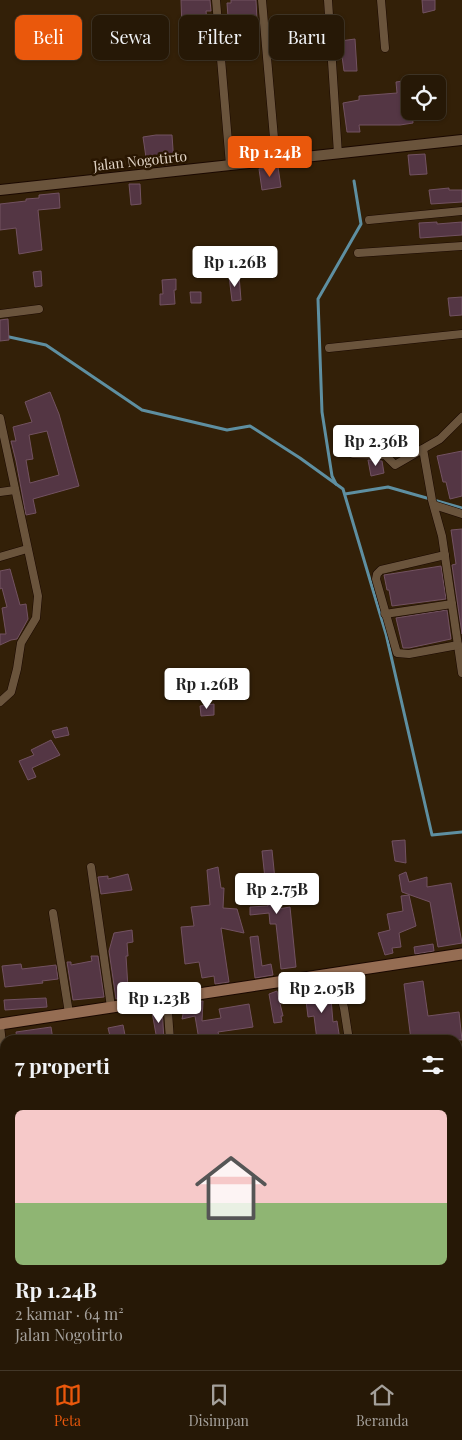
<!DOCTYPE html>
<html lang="id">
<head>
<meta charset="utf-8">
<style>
  body { margin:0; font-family:"Playfair Display",serif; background:#2e2110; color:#f1f3f6; height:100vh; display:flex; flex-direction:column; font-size:19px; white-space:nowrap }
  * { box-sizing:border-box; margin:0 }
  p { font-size:16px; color:#a4a09b }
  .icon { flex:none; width:28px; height:28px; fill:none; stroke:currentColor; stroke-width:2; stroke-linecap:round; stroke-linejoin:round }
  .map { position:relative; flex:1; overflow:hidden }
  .sheet { position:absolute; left:0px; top:1035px; width:462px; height:335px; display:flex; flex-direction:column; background:#261806; border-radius:15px 15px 0 0; box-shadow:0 1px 4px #0004,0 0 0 1px #423728 }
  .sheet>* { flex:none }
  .top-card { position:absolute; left:15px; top:15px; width:432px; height:45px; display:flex; gap:10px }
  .tools { position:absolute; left:401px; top:75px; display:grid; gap:10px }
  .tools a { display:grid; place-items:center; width:45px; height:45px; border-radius:8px; background:#261806; box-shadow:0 1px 4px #0004,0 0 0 1px #423728; font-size:25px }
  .price { position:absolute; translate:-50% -42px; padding:0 11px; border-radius:5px; background:#fff; color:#222; font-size:16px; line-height:32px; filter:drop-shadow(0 1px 2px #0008) }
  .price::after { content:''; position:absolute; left:50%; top:30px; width:15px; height:11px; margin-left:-8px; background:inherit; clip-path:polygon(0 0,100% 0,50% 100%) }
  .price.on { background:#ea580c; color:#fff }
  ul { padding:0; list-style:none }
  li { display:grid; align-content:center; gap:10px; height:265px; padding:0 15px }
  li+li { border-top:1px solid #423728 }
  li span { display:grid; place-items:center; height:155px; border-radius:8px; color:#555 }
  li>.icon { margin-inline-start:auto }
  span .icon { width:90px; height:90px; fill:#fffc; stroke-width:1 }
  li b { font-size:21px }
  h2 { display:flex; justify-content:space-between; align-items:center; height:60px; padding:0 15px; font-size:21px }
  .tag { padding:0 18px; border-radius:8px; background:#261806; box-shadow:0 1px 4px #0004,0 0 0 1px #423728; font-size:18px; line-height:45px }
  .tag.on { background:#ea580c; color:#fff }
  .tab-bar { display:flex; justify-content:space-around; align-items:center; height:70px; border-top:1px solid #423728; background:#261806; font-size:14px; color:#a4a09b }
  .tab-bar a { display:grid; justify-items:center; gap:2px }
  .tab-bar .on { color:#ea580c }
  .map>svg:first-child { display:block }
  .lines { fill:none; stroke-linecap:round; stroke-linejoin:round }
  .stream { stroke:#5e8fa1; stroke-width:3 }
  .building { fill:#543644; stroke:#725261; fill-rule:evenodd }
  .minor-casing { stroke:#1a0800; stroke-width:9 }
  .tertiary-casing { stroke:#1a0800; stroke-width:12 }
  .secondary-casing { stroke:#1a0800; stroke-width:13 }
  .minor { stroke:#6a543c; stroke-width:8 }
  .tertiary { stroke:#6a543c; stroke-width:10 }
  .secondary { stroke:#956d53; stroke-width:11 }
  .labels { text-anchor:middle; stroke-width:5; stroke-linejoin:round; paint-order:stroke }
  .street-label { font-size:14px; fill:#e0d3c5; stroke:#291601 }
</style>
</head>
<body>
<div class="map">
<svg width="462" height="1370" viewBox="0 0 462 1370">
  <rect width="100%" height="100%" fill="#332008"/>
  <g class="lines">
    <g class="stream">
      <path d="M 0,335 L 46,345 L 142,410 L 227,430 L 250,426 L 300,458 L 343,489 L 386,634 L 432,835 L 462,832"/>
      <path d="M 336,484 L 332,476 L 322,412 L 318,299 L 361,224 L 354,181"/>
      <path d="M 345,494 L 388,487 L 462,508"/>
      <path d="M 458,1183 L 462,1183"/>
      <path d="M 0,1319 L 5,1316"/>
    </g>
  </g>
  <g class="building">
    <path d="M 181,0 L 210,0 L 211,11 L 206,11 L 207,21 L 195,22 L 196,28 L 182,29 Z"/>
    <path d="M 231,0 L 256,0 L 258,41 L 238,42 L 237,16 L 228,17 L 227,3 L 231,3 Z"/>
    <path d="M 422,0 L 435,0 L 435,10 L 423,13 Z"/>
    <path d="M 355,39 L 357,71 L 344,71 L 340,41 Z"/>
    <path d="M 410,80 L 410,111 L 412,111 L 413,123 L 400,125 L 359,125 L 360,132 L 347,132 L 343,103 L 359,100 L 359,96 L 397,93 L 396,82 Z"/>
    <path d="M 156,135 L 172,135 L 174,164 L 162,166 L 162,162 L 147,164 L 143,137 Z"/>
    <path d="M 425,154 L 427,174 L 410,175 L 408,155 Z"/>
    <path d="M 278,167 L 281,187 L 262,190 L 259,169 Z"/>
    <path d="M 129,184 L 140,184 L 141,204 L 131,205 Z"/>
    <path d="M 449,188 L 449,190 L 462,190 L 462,202 L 431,204 L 429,190 Z"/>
    <path d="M 59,193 L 60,208 L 38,210 L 42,250 L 19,254 L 16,228 L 0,230 L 0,204 L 26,201 L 26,199 L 39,198 L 39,195 Z"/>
    <path d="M 437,222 L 437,224 L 462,222 L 462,235 L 420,238 L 419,223 Z"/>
    <path d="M 41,271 L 42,286 L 35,287 L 33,272 Z"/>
    <path d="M 239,275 L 241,300 L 232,301 L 229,276 Z"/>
    <path d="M 176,279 L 176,290 L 174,290 L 175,304 L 160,305 L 160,294 L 163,294 L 162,280 Z"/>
    <path d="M 190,292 L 201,292 L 201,303 L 191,303 Z"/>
    <path d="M 462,297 L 462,315 L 450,316 L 448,298 Z"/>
    <path d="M 8,319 L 9,340 L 0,341 L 0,320 Z"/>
    <path d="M 50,392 L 59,414 L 79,486 L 33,499 L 36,513 L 26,515 L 16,461 L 11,441 L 16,441 L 13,427 L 32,422 L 25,402 ZM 47,431 L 59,475 L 30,483 L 26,460 L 33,459 L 29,435 Z"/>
    <path d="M 462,451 L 462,496 L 450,499 L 446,482 L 443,482 L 437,456 Z"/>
    <path d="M 368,460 L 382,461 L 384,473 L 371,476 Z"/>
    <path d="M 462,529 L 462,634 L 452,565 L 456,564 L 451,530 Z"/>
    <path d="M 441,566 L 446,599 L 392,606 L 389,590 L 387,590 L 384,575 Z"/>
    <path d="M 10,569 L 20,605 L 26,604 L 28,619 L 17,639 L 11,640 L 0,645 L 0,634 L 6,634 L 2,608 L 7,607 L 2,588 L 0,589 L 0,571 Z"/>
    <path d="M 447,610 L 451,639 L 409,648 L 403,648 L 396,618 Z"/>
    <path d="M 214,704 L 214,715 L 201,716 L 200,706 Z"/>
    <path d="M 67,727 L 69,735 L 55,738 L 52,731 Z"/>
    <path d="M 51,740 L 60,755 L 32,768 L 36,777 L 28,780 L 19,761 L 34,755 L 31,750 Z"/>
    <path d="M 405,840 L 406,863 L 395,861 L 392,841 Z"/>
    <path d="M 272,850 L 278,909 L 290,907 L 296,967 L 281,969 L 276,924 L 270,924 L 269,913 L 250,915 L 250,907 L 268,906 L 262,851 Z"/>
    <path d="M 218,867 L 221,888 L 224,888 L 223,908 L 237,909 L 244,933 L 221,928 L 229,982 L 215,984 L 214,976 L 202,978 L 199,962 L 185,964 L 181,927 L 194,926 L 191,907 L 210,905 L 207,870 Z"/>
    <path d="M 406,872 L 409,882 L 427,877 L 427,887 L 451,883 L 462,943 L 438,947 L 430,902 L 402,892 L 399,875 Z"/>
    <path d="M 128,874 L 132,890 L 101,894 L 98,877 L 108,876 L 108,879 Z"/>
    <path d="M 409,895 L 416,926 L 399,933 L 401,947 L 392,948 L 393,953 L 385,955 L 378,933 L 390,930 L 387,914 L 403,911 L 401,896 Z"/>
    <path d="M 132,930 L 133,942 L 127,943 L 128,956 L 126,956 L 128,988 L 131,987 L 132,996 L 116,999 L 109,951 L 114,933 Z"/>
    <path d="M 258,936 L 262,966 L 271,964 L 273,975 L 255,978 L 250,937 Z"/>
    <path d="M 433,944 L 434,951 L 415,954 L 414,947 Z"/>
    <path d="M 91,956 L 98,956 L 104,997 L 73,1000 L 67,962 L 71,962 L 71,965 L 92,961 Z"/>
    <path d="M 21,964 L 22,969 L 56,965 L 58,979 L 42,981 L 43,983 L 5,987 L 2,966 Z"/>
    <path d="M 423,981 L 428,1016 L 459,1012 L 462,1040 L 411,1040 L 404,984 Z"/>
    <path d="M 330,987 L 333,1022 L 337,1021 L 340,1040 L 317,1040 L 314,1016 L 308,1017 L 305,992 Z"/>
    <path d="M 277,991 L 283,1016 L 281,1016 L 282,1022 L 274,1023 L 269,994 Z"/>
    <path d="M 46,998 L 47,1007 L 5,1010 L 4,1000 Z"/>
    <path d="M 203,1001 L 202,1021 L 221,1018 L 219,1009 L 249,1004 L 253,1027 L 218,1032 L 219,1036 L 209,1040 L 199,1040 L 195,1016 L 182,1019 L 185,1004 Z"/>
    <path d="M 162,1008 L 164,1040 L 157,1040 L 152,1012 Z"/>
    <path d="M 123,1025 L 126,1040 L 111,1040 L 108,1028 Z"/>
    <path d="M 51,1027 L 53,1040 L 17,1040 L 16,1032 Z"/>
  </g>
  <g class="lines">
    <defs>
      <g id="minor">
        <path d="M 216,0 L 230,165"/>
        <path d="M 262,0 L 276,161"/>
        <path d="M 328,0 L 338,154"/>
        <path d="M 381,0 L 385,48"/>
        <path d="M 369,220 L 462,211"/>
        <path d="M 358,253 L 462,246"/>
        <path d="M 0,314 L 39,309"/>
        <path d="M 329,348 L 462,334"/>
        <path d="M 0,418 L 38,596 L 36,618 L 21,643 L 17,669 L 11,692 L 0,702"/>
        <path d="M 423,449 L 432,500 L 442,536 L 462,673"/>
        <path d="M 353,454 L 385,455 L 395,465 L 440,439 L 462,417"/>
        <path d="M 0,492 L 15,490"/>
        <path d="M 434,505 L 462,514"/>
        <path d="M 445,555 L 381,570 L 377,574 L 376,579 L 397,653 L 409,654 L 458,645"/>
        <path d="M 0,557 L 27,549"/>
        <path d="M 385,614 L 452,604"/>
        <path d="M 91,867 L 111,1007"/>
        <path d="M 53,913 L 69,1013"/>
        <path d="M 335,973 L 344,1008 L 349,1040"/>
        <path d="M 167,999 L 170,1040"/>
        <path d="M 0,1026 L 5,1068"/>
        <path d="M 0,1115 L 5,1115"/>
        <path d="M 458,1204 L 462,1205"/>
        <path d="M 458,1303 L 462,1303"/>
        <path d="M 0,1307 L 5,1305"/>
        <path d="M 56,1365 L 58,1370"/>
        <path d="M 219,1365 L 220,1370"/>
        <path d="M 302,1365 L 302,1370"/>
        <path d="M 382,1365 L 383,1370"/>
        <path d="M 443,1365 L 443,1370"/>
      </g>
      <path id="tertiary" d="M 0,190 L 462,140"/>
      <path id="secondary" d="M 0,1024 L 462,954"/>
    </defs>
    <use href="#minor" class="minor-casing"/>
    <use href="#tertiary" class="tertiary-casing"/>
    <use href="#secondary" class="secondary-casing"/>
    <use href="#minor" class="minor"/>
    <use href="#tertiary" class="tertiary"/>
    <use href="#secondary" class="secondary"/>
  </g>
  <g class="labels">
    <g class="street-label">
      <text transform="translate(140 161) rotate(-6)" y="5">Jalan Nogotirto</text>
    </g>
  </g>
</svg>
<div class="tools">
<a><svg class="icon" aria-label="locate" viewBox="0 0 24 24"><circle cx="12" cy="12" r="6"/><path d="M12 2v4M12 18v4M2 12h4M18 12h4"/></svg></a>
</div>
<b class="price on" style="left:270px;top:178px">Rp 1.24B</b>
<b class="price" style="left:235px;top:288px">Rp 1.26B</b>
<b class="price" style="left:376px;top:467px">Rp 2.36B</b>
<b class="price" style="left:207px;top:710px">Rp 1.26B</b>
<b class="price" style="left:277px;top:915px">Rp 2.75B</b>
<b class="price" style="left:322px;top:1014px">Rp 2.05B</b>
<b class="price" style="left:159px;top:1024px">Rp 1.23B</b>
<div class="top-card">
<a class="tag on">Beli</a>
<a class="tag">Sewa</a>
<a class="tag">Filter</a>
<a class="tag">Baru</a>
</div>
<section class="sheet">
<h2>7 properti<svg class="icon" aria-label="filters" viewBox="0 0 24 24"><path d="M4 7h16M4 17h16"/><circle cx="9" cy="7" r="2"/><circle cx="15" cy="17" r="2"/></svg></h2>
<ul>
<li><span style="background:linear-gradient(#f6c9c9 60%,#8fb573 0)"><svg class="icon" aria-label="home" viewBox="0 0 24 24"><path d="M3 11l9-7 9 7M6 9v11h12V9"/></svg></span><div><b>Rp 1.24B</b><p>2 kamar · 64 m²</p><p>Jalan Nogotirto</p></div></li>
</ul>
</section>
</div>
<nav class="tab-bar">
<a class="on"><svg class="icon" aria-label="map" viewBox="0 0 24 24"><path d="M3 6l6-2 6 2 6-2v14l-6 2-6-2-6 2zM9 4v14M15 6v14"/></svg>Peta</a>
<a><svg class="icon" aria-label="saved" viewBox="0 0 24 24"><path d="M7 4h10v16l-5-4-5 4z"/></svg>Disimpan</a>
<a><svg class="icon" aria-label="home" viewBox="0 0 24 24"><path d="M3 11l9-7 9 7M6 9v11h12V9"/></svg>Beranda</a>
</nav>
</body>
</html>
